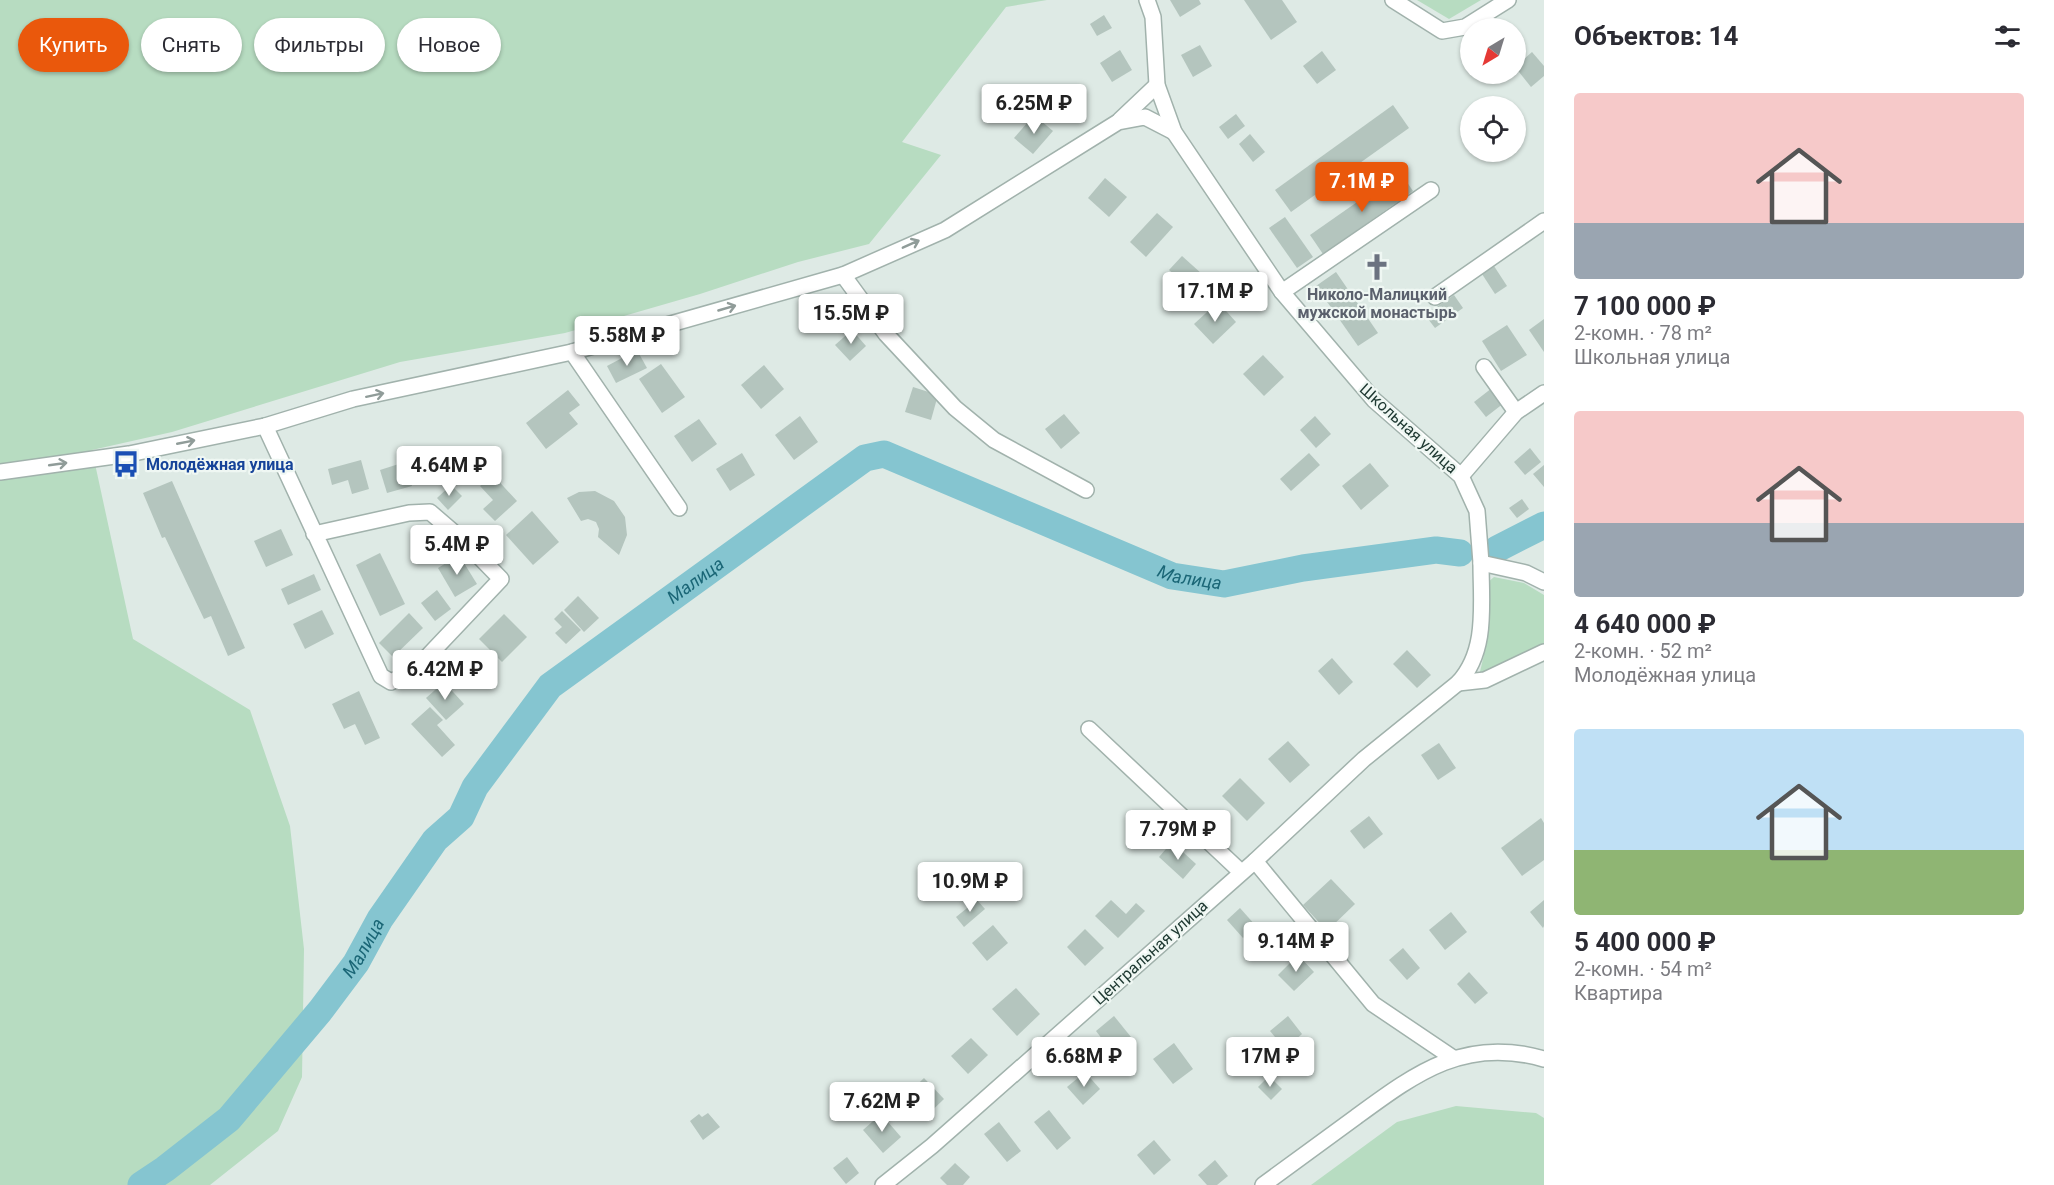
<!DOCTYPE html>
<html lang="ru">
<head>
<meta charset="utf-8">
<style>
  body { margin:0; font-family:Roboto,sans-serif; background:#f2f2f3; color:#2b2b33; height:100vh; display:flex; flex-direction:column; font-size:22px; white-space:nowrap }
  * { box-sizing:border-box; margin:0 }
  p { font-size:20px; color:#7c7c81 }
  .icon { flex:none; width:33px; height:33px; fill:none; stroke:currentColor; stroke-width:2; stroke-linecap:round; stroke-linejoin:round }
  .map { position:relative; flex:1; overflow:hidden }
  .details { display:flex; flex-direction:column; background:#fff; width:510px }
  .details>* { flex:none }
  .top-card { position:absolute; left:18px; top:18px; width:570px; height:54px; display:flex; gap:12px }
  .needle { width:39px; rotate:218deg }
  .controls { position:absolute; left:1460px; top:18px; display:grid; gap:12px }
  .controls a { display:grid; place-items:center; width:66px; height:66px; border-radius:50%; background:#fff; box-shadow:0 2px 4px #0004; font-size:30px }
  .price { position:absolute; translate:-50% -51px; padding:0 14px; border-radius:6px; background:#fff; color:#222; font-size:20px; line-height:39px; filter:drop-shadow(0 2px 3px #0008) }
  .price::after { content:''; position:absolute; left:50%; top:36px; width:18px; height:14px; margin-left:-9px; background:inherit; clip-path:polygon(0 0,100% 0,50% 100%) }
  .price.current { background:#ea580c; color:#fff }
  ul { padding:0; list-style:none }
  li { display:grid; align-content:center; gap:12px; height:318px; padding:0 30px }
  li span { display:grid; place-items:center; height:186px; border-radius:6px; color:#555 }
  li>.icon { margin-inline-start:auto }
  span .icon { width:108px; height:108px; fill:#fffc; stroke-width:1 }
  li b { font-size:26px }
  h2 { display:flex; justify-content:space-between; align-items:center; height:72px; padding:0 30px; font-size:26px }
  .chip { padding:0 21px; border-radius:27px; background:#fff; box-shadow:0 2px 4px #0004; font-size:21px; line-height:54px }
  .chip.current { background:#ea580c; color:#fff }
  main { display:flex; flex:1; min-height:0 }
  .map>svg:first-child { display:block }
  .green { fill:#b7dcc1 }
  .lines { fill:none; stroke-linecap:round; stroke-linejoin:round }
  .river { stroke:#85c5d0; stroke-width:27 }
  .building { fill:#b4c5be }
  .minor-casing { stroke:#a1b2ac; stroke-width:18 }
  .minor { stroke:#fff; stroke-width:15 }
  .oneway { stroke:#909c99 }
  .labels { text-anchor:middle; stroke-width:4.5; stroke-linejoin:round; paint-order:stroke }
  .worship-label { font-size:16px; font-weight:bold; fill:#5b616d; stroke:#eff7f3 }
  .street-label { font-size:16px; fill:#203a33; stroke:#eff7f3 }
  .transit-label { font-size:16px; font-weight:bold; fill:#164399; stroke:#eff7f3; text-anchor:start }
  .water-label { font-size:18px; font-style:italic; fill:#1a6676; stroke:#eff7f3 }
</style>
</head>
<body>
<main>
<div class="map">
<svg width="1544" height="1185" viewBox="0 0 1544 1185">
  <rect width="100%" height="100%" fill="#deeae5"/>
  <g class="green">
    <path d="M 0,0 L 1047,0 L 1006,7 L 902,142 L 941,155 L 869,244 L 798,262 L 700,294 L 565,333 L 400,362 L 172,432 L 92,450 L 133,639 L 250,710 L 290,826 L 304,949 L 302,1077 L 278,1131 L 210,1185 L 0,1185 Z"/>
    <path d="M 1417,0 L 1481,0 L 1449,19 Z"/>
    <path d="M 1494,577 L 1524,583 L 1544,595 L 1544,645 L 1479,676 L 1487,642 L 1489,613 L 1487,583 Z"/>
    <path d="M 1456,1106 L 1536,1113 L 1544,1118 L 1544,1185 L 1311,1185 L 1397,1122 Z"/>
  </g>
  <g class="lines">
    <g class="river">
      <path d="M 1497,549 L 1544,525"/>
      <path id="s1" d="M 141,1185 L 165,1169 L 229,1119 L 320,1011 L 356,963 L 380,919 L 435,840 L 461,817 L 475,787 L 550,686 L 865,458 L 884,454 L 1172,576 L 1224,584 L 1303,568 L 1436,550 L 1460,553"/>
    </g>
  </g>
  <g class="building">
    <path d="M 1170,0 L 1199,0 L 1201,4 L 1180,17 Z"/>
    <path d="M 1244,0 L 1282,0 L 1297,22 L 1271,40 Z"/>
    <path d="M 1104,15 L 1112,28 L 1097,36 L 1090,24 Z"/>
    <path d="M 1200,45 L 1212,66 L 1193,77 L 1181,55 Z"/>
    <path d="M 1120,50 L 1132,70 L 1112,82 L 1100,63 Z"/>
    <path d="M 1322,51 L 1336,70 L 1317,84 L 1303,66 Z"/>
    <path d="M 1532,52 L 1544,66 L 1544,76 L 1531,87 L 1515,67 Z"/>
    <path d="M 1393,105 L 1409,128 L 1291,212 L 1275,190 Z"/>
    <path d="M 1236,114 L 1245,126 L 1228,139 L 1219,127 Z"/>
    <path d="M 1034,115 L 1053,131 L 1033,154 L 1014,138 Z"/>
    <path d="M 1250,134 L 1265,152 L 1253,162 L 1239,144 Z"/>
    <path d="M 1400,172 L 1413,191 L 1323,254 L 1310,235 Z"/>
    <path d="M 1105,178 L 1127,197 L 1109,217 L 1088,198 Z"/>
    <path d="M 1157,213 L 1173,227 L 1146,257 L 1130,242 Z"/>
    <path d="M 1285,217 L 1313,257 L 1297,268 L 1269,228 Z"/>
    <path d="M 1182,256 L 1202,274 L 1189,288 L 1169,270 Z"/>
    <path d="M 1494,266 L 1507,286 L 1495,294 L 1482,274 Z"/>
    <path d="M 1336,272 L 1378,333 L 1358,346 L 1316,286 Z"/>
    <path d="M 1454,295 L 1463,308 L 1435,328 L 1425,315 Z"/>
    <path d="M 1218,302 L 1236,322 L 1213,344 L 1194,324 Z"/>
    <path d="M 1544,319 L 1544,352 L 1529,330 Z"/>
    <path d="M 1507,325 L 1527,355 L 1501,371 L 1482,341 Z"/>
    <path d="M 852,330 L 866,346 L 850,361 L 835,345 Z"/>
    <path d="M 637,350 L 647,368 L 616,383 L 607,366 Z"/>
    <path d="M 1263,355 L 1284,377 L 1264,396 L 1243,374 Z"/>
    <path d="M 661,364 L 685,397 L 662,413 L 639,379 Z"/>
    <path d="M 764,365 L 784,389 L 761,409 L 741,385 Z"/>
    <path d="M 913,387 L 938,395 L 931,420 L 905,412 Z"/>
    <path d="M 1492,388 L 1504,403 L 1486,417 L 1474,402 Z"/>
    <path d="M 568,390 L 580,405 L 569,413 L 578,424 L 546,449 L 526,423 Z"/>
    <path d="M 1064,414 L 1080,433 L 1061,449 L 1045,429 Z"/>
    <path d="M 800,416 L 818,442 L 794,460 L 775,435 Z"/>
    <path d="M 1315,416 L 1331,434 L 1316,448 L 1300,430 Z"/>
    <path d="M 699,419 L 717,444 L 692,462 L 674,436 Z"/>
    <path d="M 1530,448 L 1541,462 L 1525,475 L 1514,462 Z"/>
    <path d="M 742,453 L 755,475 L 730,491 L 716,469 Z"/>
    <path d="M 1309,453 L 1320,465 L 1291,491 L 1280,479 Z"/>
    <path d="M 361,460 L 369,489 L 352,494 L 348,480 L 332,485 L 328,469 Z"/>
    <path d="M 405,462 L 412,486 L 387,493 L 380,470 Z"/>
    <path d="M 1370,463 L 1389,486 L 1361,510 L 1342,486 Z"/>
    <path d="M 1544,465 L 1544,487 L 1533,474 Z"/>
    <path d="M 493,475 L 517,501 L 495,521 L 483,509 L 493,500 L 480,486 Z"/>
    <path d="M 172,481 L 245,648 L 228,656 L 211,616 L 204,619 L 165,537 L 162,538 L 143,493 Z"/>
    <path d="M 451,485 L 462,496 L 448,510 L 437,498 Z"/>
    <path d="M 595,491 L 614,501 L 625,517 L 627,535 L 619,555 L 598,537 L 599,529 L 596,522 L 588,519 L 581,521 L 567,498 L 579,492 Z"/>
    <path d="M 1522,499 L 1529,509 L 1517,518 L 1509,508 Z"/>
    <path d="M 532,511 L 559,542 L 533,565 L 506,535 Z"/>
    <path d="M 281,529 L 293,555 L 266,567 L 254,541 Z"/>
    <path d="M 431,529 L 440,546 L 427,552 L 418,535 Z"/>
    <path d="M 380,553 L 405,604 L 380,616 L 356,565 Z"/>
    <path d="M 459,555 L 477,584 L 455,597 L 438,568 Z"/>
    <path d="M 314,574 L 321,590 L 288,605 L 281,589 Z"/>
    <path d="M 437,590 L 451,609 L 435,621 L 421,603 Z"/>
    <path d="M 578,596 L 599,618 L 584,632 L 564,610 Z"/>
    <path d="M 322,610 L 334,634 L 305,649 L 293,624 Z"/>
    <path d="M 562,611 L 581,630 L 566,644 L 555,633 L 562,627 L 554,619 Z"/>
    <path d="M 409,613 L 423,628 L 393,657 L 379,643 Z"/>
    <path d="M 504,614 L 527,637 L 502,662 L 479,639 Z"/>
    <path d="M 1407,650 L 1431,675 L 1417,688 L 1393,664 Z"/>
    <path d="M 1332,658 L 1353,682 L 1339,695 L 1318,671 Z"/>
    <path d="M 444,682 L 464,704 L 446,720 L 426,698 Z"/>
    <path d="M 359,691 L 380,738 L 365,745 L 355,724 L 344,729 L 332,704 Z"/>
    <path d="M 430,707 L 443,720 L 437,725 L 455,745 L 442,757 L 411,724 Z"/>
    <path d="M 1288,741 L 1310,765 L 1290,783 L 1268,759 Z"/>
    <path d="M 1439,743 L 1456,768 L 1438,780 L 1421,755 Z"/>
    <path d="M 1240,778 L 1265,803 L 1247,821 L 1222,796 Z"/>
    <path d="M 1369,816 L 1383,834 L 1364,849 L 1350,831 Z"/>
    <path d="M 1541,818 L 1544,823 L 1544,860 L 1522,876 L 1501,848 Z"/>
    <path d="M 1172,842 L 1196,864 L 1183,879 L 1159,857 Z"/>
    <path d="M 1331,879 L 1355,904 L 1327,931 L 1303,905 Z"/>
    <path d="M 977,900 L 985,909 L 964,927 L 956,917 Z"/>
    <path d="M 1111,900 L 1126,914 L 1136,903 L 1145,911 L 1118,938 L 1095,916 Z"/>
    <path d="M 1544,900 L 1544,926 L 1543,928 L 1530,912 Z"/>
    <path d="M 1240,908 L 1256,926 L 1243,938 L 1227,920 Z"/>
    <path d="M 1451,912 L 1467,932 L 1445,950 L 1429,930 Z"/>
    <path d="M 993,925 L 1008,943 L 987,961 L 972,943 Z"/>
    <path d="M 1085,929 L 1104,948 L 1085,966 L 1067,947 Z"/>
    <path d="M 1403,948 L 1420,968 L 1407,980 L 1389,960 Z"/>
    <path d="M 1298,955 L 1314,972 L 1294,991 L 1278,975 Z"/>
    <path d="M 1469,972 L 1488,993 L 1475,1004 L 1457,984 Z"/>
    <path d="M 1016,988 L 1040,1014 L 1017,1036 L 992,1009 Z"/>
    <path d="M 1114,1016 L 1131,1037 L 1112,1052 L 1096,1031 Z"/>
    <path d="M 1288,1016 L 1302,1034 L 1285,1049 L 1270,1031 Z"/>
    <path d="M 971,1038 L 988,1055 L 968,1074 L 951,1056 Z"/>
    <path d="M 1174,1043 L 1193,1069 L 1173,1084 L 1153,1059 Z"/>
    <path d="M 1085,1072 L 1100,1089 L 1083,1105 L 1067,1087 Z"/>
    <path d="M 1269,1076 L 1282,1089 L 1271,1100 L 1258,1087 Z"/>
    <path d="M 924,1078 L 944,1099 L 921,1121 L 901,1100 Z"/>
    <path d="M 1049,1110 L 1071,1138 L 1057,1150 L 1034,1122 Z"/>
    <path d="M 708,1113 L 720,1127 L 703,1140 L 690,1121 L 699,1114 L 702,1117 Z"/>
    <path d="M 881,1114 L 901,1137 L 883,1153 L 863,1130 Z"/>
    <path d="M 999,1122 L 1021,1151 L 1007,1162 L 984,1134 Z"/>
    <path d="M 1154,1140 L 1171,1160 L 1154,1175 L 1137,1155 Z"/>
    <path d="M 847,1157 L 859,1173 L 846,1184 L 833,1168 Z"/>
    <path d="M 1215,1160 L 1228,1176 L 1217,1185 L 1207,1185 L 1198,1175 Z"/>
    <path d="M 955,1163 L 970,1177 L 963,1185 L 947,1185 L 940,1178 Z"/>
  </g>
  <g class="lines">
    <defs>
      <g id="minor">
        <path d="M 1147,0 L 1153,17 L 1157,85 L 1174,132 L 1282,292 L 1374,400 L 1461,476 L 1477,511 L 1481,563 L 1526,573 L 1544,582"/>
        <path d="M 1393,0 L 1442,31 L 1465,27 L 1508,0"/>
        <path d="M 1120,120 L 1157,85"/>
        <path d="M 843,275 L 886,334 L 955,408 L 994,440 L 1086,490"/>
        <path d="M 1282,292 L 1431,190"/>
        <path d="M 1435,297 L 1544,221"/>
        <path d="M 572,352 L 679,508"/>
        <path d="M 1484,367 L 1516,412"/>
        <path d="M 265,426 L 381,676 L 391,682 L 411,672 L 429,655 L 501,579 L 466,543 L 430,512 L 409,513 L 314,534"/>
        <path d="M 0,472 L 129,454 L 265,426 L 353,399 L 572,352 L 843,275 L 945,230 L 1118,122 L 1145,117 L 1174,132"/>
        <path d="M 1461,476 L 1516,412 L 1544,393"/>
        <path d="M 1458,683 L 1485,680 L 1544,652"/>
        <path d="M 1089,729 L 1241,872"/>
        <path d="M 1255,861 L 1373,1004 L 1453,1058"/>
        <path d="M 883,1185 L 932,1146 L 1255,861 L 1364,759 L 1458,683 C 1488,651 1481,604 1481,563"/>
        <path d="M 1263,1185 C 1294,1162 1325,1140 1356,1117 C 1416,1073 1465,1036 1544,1059"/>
      </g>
    </defs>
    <use href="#minor" class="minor-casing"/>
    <use href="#minor" class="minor"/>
  </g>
  <defs><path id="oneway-shaft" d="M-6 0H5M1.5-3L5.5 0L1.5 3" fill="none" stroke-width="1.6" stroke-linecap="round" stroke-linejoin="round" transform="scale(1.5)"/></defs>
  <g class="oneway">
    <use href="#oneway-shaft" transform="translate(911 244) rotate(-24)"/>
    <use href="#oneway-shaft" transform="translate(727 308) rotate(-16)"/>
    <use href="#oneway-shaft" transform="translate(375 395) rotate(-12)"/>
    <use href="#oneway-shaft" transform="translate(186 442) rotate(-11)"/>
    <use href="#oneway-shaft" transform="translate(58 464) rotate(-8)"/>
  </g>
  <defs>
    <symbol id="church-bare" viewBox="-9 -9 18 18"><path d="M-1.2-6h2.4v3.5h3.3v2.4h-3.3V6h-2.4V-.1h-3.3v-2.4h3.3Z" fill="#6b7280" stroke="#eff7f3" stroke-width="2.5" paint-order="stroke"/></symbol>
    <symbol id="bus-bare" viewBox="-9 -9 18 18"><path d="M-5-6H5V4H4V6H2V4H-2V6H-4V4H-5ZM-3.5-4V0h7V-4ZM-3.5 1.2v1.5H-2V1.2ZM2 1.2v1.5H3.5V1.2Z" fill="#1a4fb4" stroke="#eff7f3" stroke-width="2.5" paint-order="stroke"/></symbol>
  </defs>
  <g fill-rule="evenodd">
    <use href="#church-bare" x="1358" y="248" width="38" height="38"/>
    <use href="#bus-bare" x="107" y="445" width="38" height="38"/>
  </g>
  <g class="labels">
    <g class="worship-label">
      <text x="1377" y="300">Николо-Малицкий<tspan x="1377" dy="18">мужской монастырь</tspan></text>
    </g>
    <g class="street-label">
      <text transform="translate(1409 428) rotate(42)" y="6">Школьная улица</text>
      <text transform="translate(1150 952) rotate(-42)" y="6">Центральная улица</text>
    </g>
    <g class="transit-label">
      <text x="146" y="470">Молодёжная улица</text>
    </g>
    <g class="water-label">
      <text dy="6" stroke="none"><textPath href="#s1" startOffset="1390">Малица</textPath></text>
      <text dy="6" stroke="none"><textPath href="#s1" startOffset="831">Малица</textPath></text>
      <text dy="6" stroke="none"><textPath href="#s1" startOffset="328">Малица</textPath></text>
    </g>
  </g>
</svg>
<div class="controls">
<a><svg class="needle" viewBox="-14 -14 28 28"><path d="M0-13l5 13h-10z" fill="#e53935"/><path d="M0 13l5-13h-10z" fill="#7c7c81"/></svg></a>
<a><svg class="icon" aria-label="locate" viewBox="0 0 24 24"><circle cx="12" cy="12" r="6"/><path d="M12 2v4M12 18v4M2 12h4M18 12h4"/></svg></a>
</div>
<b class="price" style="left:1034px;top:135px">6.25M ₽</b>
<b class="price current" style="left:1362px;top:213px">7.1M ₽</b>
<b class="price" style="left:1215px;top:323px">17.1M ₽</b>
<b class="price" style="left:851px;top:345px">15.5M ₽</b>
<b class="price" style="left:627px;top:367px">5.58M ₽</b>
<b class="price" style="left:449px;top:497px">4.64M ₽</b>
<b class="price" style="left:457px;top:576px">5.4M ₽</b>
<b class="price" style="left:445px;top:701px">6.42M ₽</b>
<b class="price" style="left:1178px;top:861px">7.79M ₽</b>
<b class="price" style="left:970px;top:913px">10.9M ₽</b>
<b class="price" style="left:1296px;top:973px">9.14M ₽</b>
<b class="price" style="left:1084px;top:1088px">6.68M ₽</b>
<b class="price" style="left:1270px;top:1088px">17M ₽</b>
<b class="price" style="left:882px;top:1133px">7.62M ₽</b>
<div class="top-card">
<a class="chip current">Купить</a>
<a class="chip">Снять</a>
<a class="chip">Фильтры</a>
<a class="chip">Новое</a>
</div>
</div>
<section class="details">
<h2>Объектов: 14<svg class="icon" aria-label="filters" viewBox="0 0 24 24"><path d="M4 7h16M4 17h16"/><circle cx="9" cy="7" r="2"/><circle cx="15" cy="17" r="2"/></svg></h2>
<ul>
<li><span style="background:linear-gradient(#f6c9c9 70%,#9aa5b1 0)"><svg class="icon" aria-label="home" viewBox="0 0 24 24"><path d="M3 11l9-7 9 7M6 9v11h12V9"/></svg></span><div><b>7 100 000 ₽</b><p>2-комн. · 78 m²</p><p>Школьная улица</p></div></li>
<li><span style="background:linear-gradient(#f6c9c9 60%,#9aa5b1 0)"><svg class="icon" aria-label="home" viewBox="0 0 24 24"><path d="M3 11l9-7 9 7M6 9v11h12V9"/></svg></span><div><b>4 640 000 ₽</b><p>2-комн. · 52 m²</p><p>Молодёжная улица</p></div></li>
<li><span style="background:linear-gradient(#bfe0f5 65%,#8fb573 0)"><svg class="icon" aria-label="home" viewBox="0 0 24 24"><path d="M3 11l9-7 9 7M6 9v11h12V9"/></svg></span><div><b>5 400 000 ₽</b><p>2-комн. · 54 m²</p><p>Квартира</p></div></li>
</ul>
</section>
</main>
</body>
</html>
